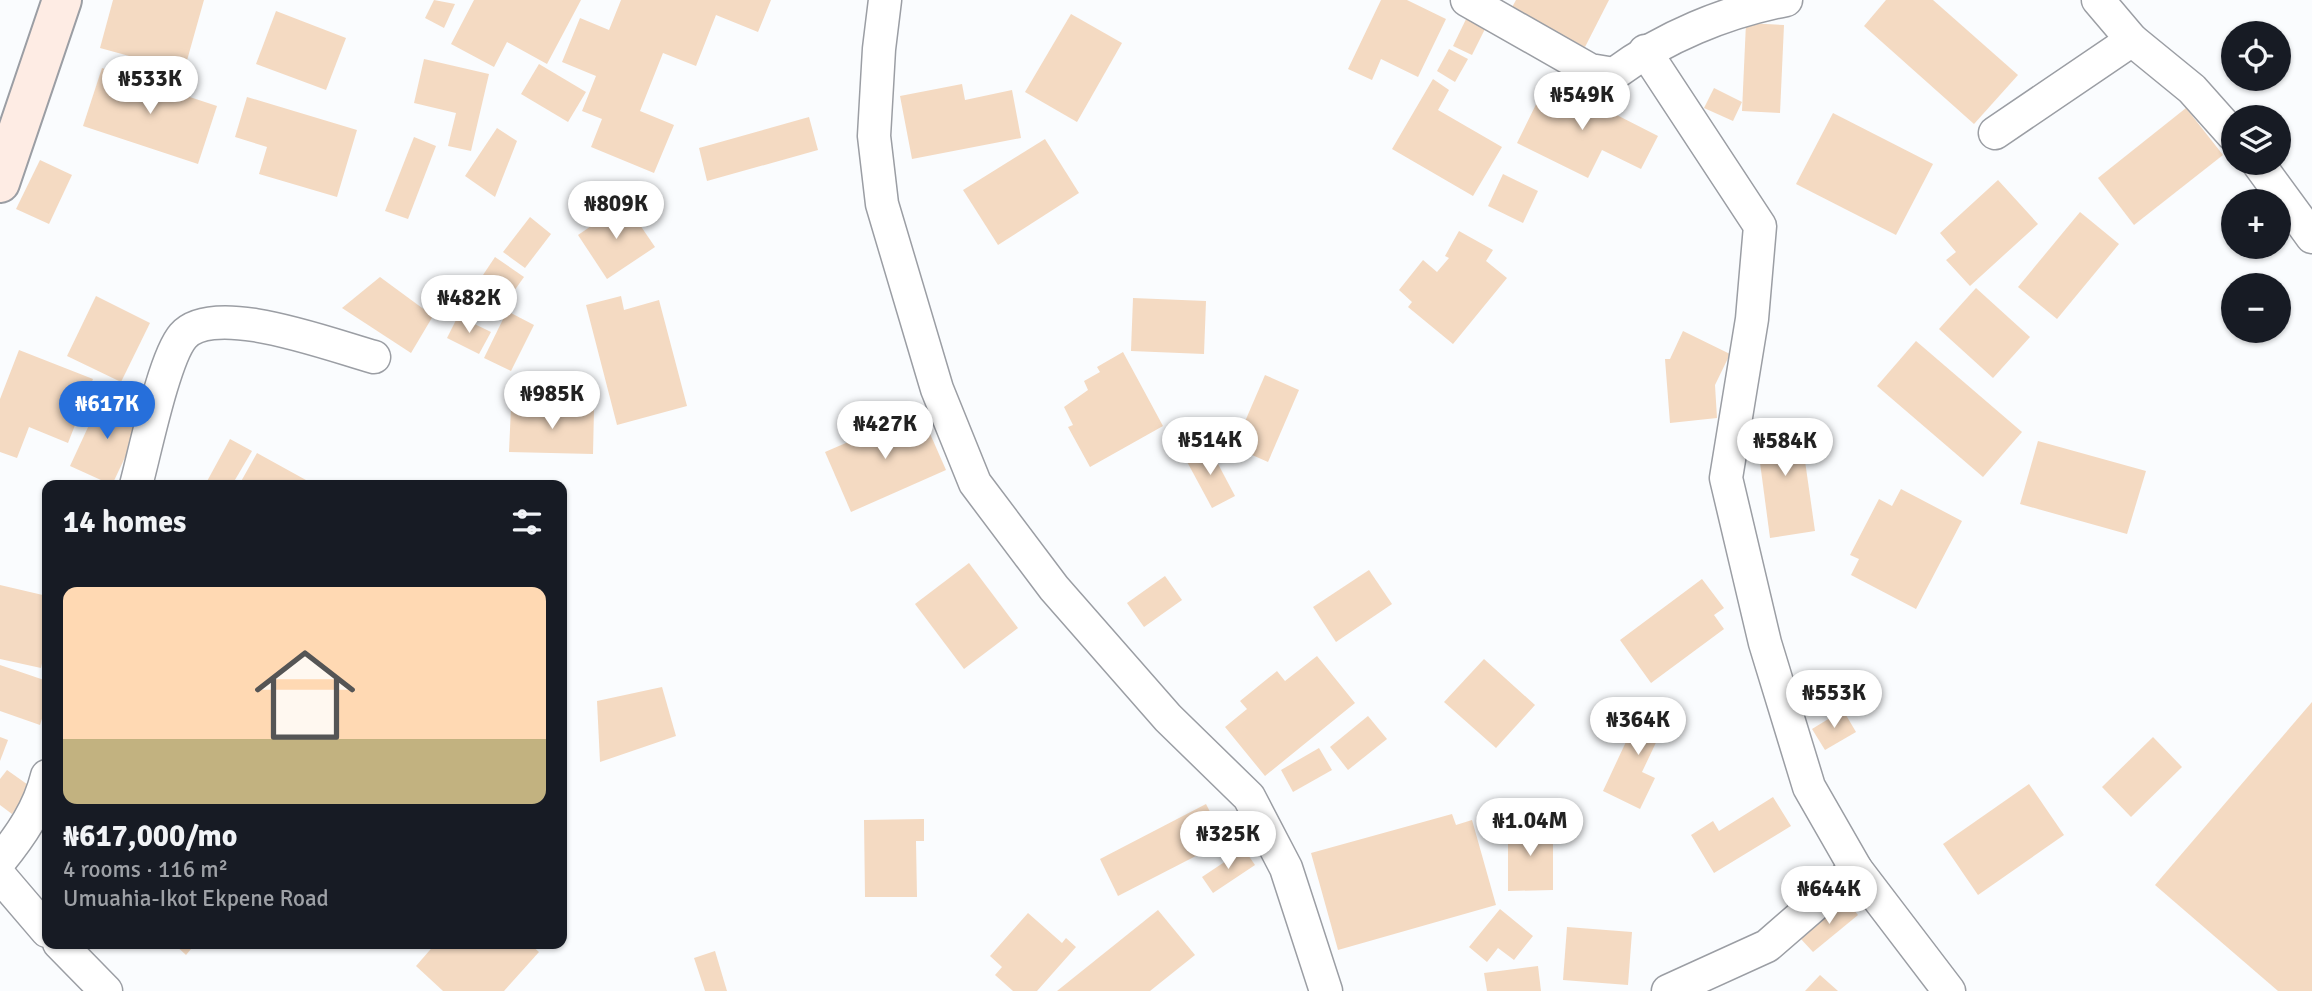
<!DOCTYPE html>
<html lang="en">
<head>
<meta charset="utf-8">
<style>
  body { margin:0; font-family:Signika,sans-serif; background:#242831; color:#f1f3f6; height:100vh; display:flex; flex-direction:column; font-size:26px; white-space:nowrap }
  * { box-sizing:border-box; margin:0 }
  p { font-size:23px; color:#9ea1a6 }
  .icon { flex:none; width:38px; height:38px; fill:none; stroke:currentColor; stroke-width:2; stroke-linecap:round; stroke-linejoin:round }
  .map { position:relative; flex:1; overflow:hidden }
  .side { position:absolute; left:42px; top:480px; width:525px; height:469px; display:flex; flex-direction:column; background:#171b24; border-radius:14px; box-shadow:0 2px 5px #0004 }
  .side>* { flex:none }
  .tools { position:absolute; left:2221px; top:21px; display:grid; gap:14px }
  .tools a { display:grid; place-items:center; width:70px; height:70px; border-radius:50%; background:#171b24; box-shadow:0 2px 5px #0004; font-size:35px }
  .price { position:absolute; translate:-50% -60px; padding:0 16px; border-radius:24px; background:#fff; color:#222; font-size:23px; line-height:46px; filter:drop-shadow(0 2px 4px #0008) }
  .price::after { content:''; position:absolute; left:50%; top:42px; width:21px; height:16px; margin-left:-10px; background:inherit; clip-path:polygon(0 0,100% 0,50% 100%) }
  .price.current { background:#266fdb; color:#fff }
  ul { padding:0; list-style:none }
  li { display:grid; align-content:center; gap:14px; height:371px; padding:0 21px }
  li span { display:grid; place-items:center; height:217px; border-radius:14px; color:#555 }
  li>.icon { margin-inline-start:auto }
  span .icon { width:126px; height:126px; fill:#fffc; stroke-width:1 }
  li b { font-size:30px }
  h2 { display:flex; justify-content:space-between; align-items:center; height:84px; padding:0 21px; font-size:30px }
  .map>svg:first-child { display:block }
  .building { fill:#f4dac2 }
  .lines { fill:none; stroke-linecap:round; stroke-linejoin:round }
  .street-casing { stroke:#9b9ea4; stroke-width:35 }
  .secondary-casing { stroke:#9b9ea4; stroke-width:42 }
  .street { stroke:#fff; stroke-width:32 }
  .secondary { stroke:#feece4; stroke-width:38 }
</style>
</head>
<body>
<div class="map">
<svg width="2312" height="991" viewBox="0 0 2312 991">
  <rect width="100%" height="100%" fill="#fafcfe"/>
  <g class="building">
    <path d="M 113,0 L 204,0 L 184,71 L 100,48 Z"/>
    <path d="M 434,0 L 455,4 L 444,28 L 425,18 Z"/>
    <path d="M 474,0 L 581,0 L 547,64 L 507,42 L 494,67 L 451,44 Z"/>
    <path d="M 621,0 L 771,0 L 758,32 L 716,15 L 696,66 L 663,53 L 640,111 L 674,125 L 654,173 L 591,147 L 602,119 L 582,111 L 596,76 L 562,62 L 580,18 L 609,30 Z"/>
    <path d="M 1381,0 L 1407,0 L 1446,19 L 1418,77 L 1381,59 L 1372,80 L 1348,69 Z"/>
    <path d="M 1516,0 L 1609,0 L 1585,47 L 1510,11 Z"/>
    <path d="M 1886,0 L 1933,0 L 2018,75 L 1974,124 L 1864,26 Z"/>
    <path d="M 276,11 L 346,38 L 326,90 L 256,64 Z"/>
    <path d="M 1469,13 L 1488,23 L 1472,55 L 1453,46 Z"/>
    <path d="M 1071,14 L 1122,43 L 1077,122 L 1025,92 Z"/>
    <path d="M 1746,23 L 1784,25 L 1780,113 L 1742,111 Z"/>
    <path d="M 1449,49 L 1468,59 L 1455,82 L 1437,71 Z"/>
    <path d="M 424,59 L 489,74 L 471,151 L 448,146 L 456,113 L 414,103 Z"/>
    <path d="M 539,64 L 586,92 L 568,122 L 521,94 Z"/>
    <path d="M 102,68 L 217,106 L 198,164 L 83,126 Z"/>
    <path d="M 1433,79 L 1449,90 L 1438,110 L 1502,147 L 1473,196 L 1392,149 Z"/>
    <path d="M 1548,80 L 1658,136 L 1641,169 L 1602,150 L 1588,178 L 1517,143 Z"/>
    <path d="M 962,84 L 965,100 L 1012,90 L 1021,138 L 912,159 L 900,96 Z"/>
    <path d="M 1714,88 L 1742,102 L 1733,121 L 1704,108 Z"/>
    <path d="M 247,97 L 357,130 L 337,197 L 259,174 L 267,147 L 235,137 Z"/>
    <path d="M 2186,108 L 2223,155 L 2134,225 L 2098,178 Z"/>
    <path d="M 1833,113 L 1933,164 L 1896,235 L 1796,184 Z"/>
    <path d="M 809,117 L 818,150 L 707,181 L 699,148 Z"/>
    <path d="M 497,128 L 517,141 L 495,197 L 465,176 Z"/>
    <path d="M 414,137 L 436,146 L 408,219 L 385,211 Z"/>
    <path d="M 1045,139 L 1079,193 L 998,245 L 963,190 Z"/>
    <path d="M 40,160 L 72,175 L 49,224 L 16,209 Z"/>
    <path d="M 1503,174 L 1538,191 L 1523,223 L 1488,206 Z"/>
    <path d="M 1998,180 L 2038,224 L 1970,286 L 1946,260 L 1956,252 L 1940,233 Z"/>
    <path d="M 625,203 L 655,247 L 607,279 L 578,235 Z"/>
    <path d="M 2080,212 L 2119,244 L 2057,319 L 2018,287 Z"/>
    <path d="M 530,217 L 551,234 L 525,268 L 503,252 Z"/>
    <path d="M 1459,231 L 1493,250 L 1486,261 L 1507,278 L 1453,344 L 1408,307 L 1412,302 L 1399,290 L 1423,260 L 1437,272 L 1449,258 L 1445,256 Z"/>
    <path d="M 495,257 L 524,277 L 495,318 L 467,299 Z"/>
    <path d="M 380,277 L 433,316 L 411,353 L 342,308 Z"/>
    <path d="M 1976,288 L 2030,337 L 1993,378 L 1939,329 Z"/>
    <path d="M 96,296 L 150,323 L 121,382 L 67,356 Z"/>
    <path d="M 621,296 L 624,310 L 659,300 L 687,406 L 617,425 L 586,305 Z"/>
    <path d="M 1133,298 L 1206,301 L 1204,354 L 1131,351 Z"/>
    <path d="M 507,311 L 534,325 L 511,371 L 484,358 Z"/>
    <path d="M 458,316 L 491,332 L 479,354 L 447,338 Z"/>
    <path d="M 1683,331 L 1730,354 L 1715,385 L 1717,418 L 1670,423 L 1665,359 L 1670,359 Z"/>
    <path d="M 1916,341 L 2022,432 L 1983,477 L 1877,386 Z"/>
    <path d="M 19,350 L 93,379 L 68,443 L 29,427 L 17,458 L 0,452 L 0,399 Z"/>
    <path d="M 1123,352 L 1163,426 L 1090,467 L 1068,427 L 1073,425 L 1064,407 L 1088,390 L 1084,381 L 1100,372 L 1097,367 Z"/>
    <path d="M 1265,375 L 1299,390 L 1268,462 L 1234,447 Z"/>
    <path d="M 102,397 L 144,417 L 112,485 L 70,466 Z"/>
    <path d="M 511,407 L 594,409 L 593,454 L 509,452 Z"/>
    <path d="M 920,411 L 946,470 L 851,512 L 825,452 Z"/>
    <path d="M 1799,419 L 1815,531 L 1770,538 L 1755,425 Z"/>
    <path d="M 230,439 L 252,451 L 232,485 L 205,485 Z"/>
    <path d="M 2038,441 L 2146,471 L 2127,534 L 2020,504 Z"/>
    <path d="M 1208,445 L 1235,496 L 1212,508 L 1185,458 Z"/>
    <path d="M 257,453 L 315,485 L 239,485 Z"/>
    <path d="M 1901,489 L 1962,521 L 1916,609 L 1851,575 L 1859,559 L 1850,555 L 1879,499 L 1892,506 Z"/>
    <path d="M 969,563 L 1018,628 L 964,669 L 915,604 Z"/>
    <path d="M 1369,570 L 1392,604 L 1336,642 L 1313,607 Z"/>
    <path d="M 1165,576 L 1182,600 L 1144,627 L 1127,603 Z"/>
    <path d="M 1702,579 L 1724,608 L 1714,615 L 1724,629 L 1651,683 L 1620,640 Z"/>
    <path d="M 0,585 L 47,596 L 47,640 L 41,668 L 0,659 Z"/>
    <path d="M 1317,656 L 1355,703 L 1265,776 L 1225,727 L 1247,709 L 1240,701 L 1277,671 L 1285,681 Z"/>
    <path d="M 1484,659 L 1535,705 L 1496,748 L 1444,702 Z"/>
    <path d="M 0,665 L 47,681 L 47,703 L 40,725 L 0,711 Z"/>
    <path d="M 662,687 L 676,736 L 600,762 L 597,701 Z"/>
    <path d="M 1646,699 L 1671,711 L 1642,772 L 1655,778 L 1640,809 L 1603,791 Z"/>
    <path d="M 2312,702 L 2312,991 L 2278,991 L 2155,885 Z"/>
    <path d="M 1843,710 L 1856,732 L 1825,750 L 1812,729 Z"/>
    <path d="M 1368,716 L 1387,739 L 1348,770 L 1330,747 Z"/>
    <path d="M 0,737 L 8,740 L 0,761 Z"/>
    <path d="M 2153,737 L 2182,767 L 2131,817 L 2102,787 Z"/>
    <path d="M 1319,748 L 1332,770 L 1293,792 L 1281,770 Z"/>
    <path d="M 7,770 L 31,787 L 12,814 L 0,805 L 0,779 Z"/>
    <path d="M 2029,784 L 2064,835 L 1978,895 L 1943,844 Z"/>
    <path d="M 1773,797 L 1791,826 L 1714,873 L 1691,835 L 1713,821 L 1719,831 Z"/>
    <path d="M 1206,804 L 1225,841 L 1118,896 L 1100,859 Z"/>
    <path d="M 1452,814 L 1456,825 L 1472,820 L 1496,905 L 1338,950 L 1311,853 Z"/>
    <path d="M 924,819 L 924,841 L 916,841 L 917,897 L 865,897 L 864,820 Z"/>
    <path d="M 1553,824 L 1553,890 L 1508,891 L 1508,825 Z"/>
    <path d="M 1244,849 L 1255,865 L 1213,893 L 1202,877 Z"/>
    <path d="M 1846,900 L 1858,915 L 1813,952 L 1800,938 Z"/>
    <path d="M 1500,909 L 1533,936 L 1514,960 L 1498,948 L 1487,962 L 1469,947 Z"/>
    <path d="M 1158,910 L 1195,955 L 1150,991 L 1057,991 Z"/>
    <path d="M 1028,913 L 1062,943 L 1066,938 L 1076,947 L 1037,991 L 1013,991 L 995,975 L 1002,967 L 990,956 Z"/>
    <path d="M 1567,927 L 1632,932 L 1628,985 L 1563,980 Z"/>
    <path d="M 173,943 L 196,943 L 186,955 Z"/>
    <path d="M 436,943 L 529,943 L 539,952 L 504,991 L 443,991 L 416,966 Z"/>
    <path d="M 715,951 L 727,991 L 705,991 L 694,958 Z"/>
    <path d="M 1538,966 L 1541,991 L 1487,991 L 1484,973 Z"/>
    <path d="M 1820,975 L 1838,991 L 1805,991 Z"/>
  </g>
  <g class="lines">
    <defs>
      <g id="street">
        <path d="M 885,0 L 879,49 L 874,136 L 882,204 L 937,389 L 975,483 L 1054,588 L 1168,718 L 1249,797 L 1286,868 L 1326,991"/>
        <path d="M 1467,0 L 1590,70 L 1614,74 C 1664,37 1725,12 1786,0"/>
        <path d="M 2098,0 L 2132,40 L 2192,89 L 2233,135"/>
        <path d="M 1645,51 L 1760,226 L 1752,319 L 1726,478 L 1765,643 L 1809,787 L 1856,869 L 1949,991"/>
        <path d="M 1995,133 L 2132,40"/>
        <path d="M 2258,163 L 2312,237"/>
        <path d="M 136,485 C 145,452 164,358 183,336 C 214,300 333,346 374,357"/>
        <path d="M 0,861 C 21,835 39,809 47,776"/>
        <path d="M 0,876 L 47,931"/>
        <path d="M 59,943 L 106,991"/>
        <path d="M 1668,991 L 1767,946 L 1856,869"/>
      </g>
      <path id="secondary" d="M 0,183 L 62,0"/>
    </defs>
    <use href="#street" class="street-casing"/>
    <use href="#secondary" class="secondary-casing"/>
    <use href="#street" class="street"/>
    <use href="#secondary" class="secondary"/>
  </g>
</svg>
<div class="tools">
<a><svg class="icon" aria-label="locate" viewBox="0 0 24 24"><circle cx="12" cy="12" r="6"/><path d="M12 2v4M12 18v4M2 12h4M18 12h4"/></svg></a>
<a><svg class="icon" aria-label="layers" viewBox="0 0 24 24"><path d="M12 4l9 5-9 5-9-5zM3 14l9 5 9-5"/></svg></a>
<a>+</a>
<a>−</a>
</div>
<b class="price" style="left:150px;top:116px">₦533K</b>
<b class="price" style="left:1582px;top:132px">₦549K</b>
<b class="price" style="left:616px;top:241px">₦809K</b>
<b class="price" style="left:469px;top:335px">₦482K</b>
<b class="price" style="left:552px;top:431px">₦985K</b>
<b class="price current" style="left:107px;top:441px">₦617K</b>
<b class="price" style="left:885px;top:461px">₦427K</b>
<b class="price" style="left:1210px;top:477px">₦514K</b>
<b class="price" style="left:1785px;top:478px">₦584K</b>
<b class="price" style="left:1834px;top:730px">₦553K</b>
<b class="price" style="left:1638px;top:757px">₦364K</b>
<b class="price" style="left:1530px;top:858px">₦1.04M</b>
<b class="price" style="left:1228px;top:871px">₦325K</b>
<b class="price" style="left:1829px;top:926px">₦644K</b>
<section class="side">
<h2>14 homes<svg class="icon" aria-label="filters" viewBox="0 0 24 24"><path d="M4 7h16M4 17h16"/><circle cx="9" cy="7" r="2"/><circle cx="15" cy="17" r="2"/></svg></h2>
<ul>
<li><span style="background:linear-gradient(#ffd9b3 70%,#c2b280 0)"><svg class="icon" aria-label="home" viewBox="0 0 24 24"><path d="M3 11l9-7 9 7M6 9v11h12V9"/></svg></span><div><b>₦617,000/mo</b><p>4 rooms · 116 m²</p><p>Umuahia-Ikot Ekpene Road</p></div></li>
</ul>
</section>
</div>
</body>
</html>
